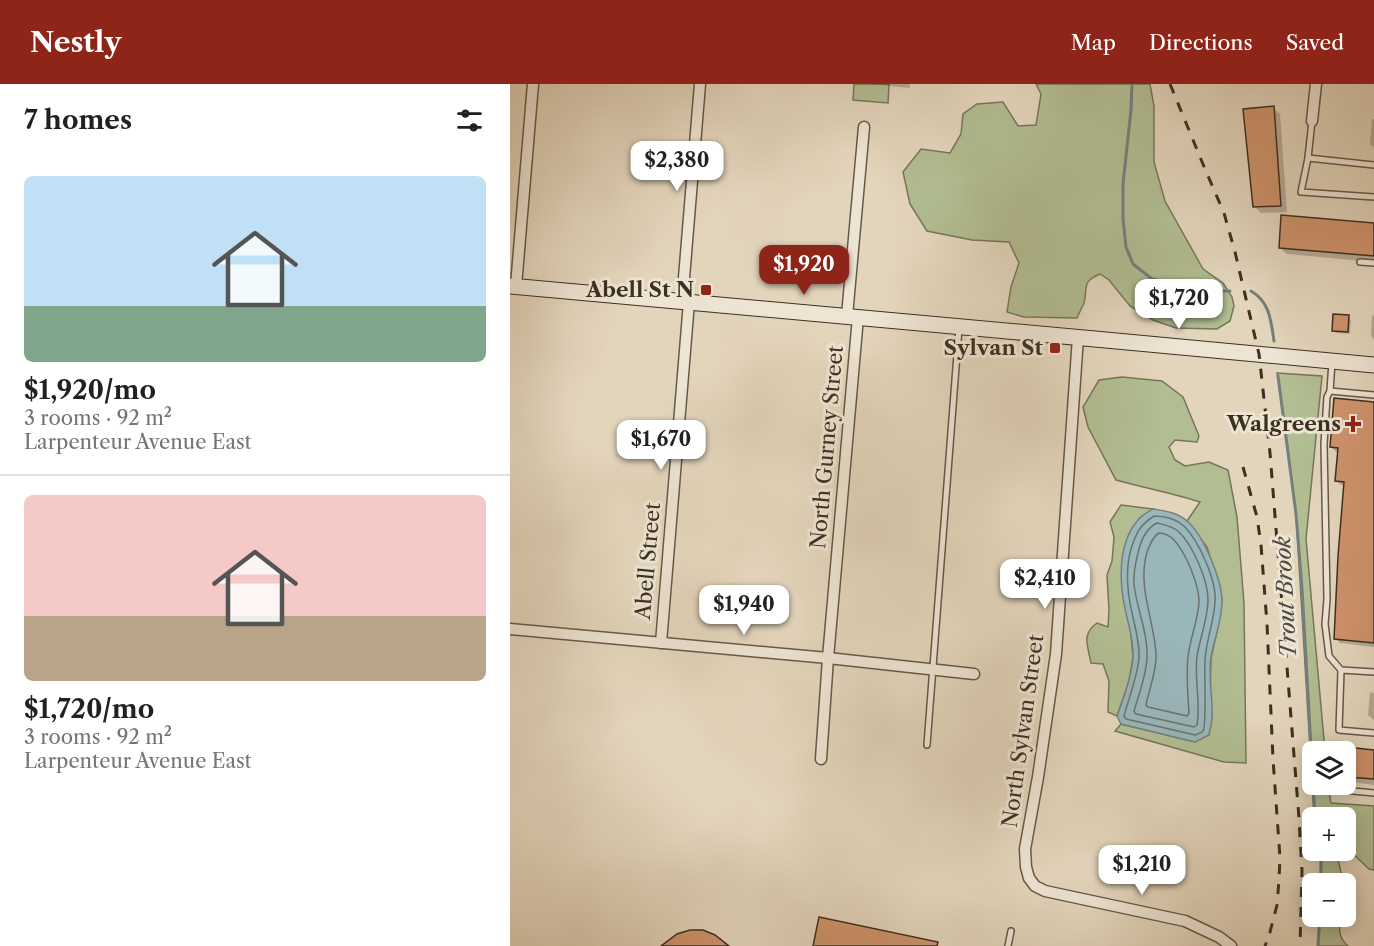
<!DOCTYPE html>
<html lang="en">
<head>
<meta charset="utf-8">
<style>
  body { margin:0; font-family:"Libre Caslon Text",serif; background:#f2f2f2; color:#202124; height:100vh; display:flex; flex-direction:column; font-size:22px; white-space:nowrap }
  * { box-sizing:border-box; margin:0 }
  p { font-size:20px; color:#757577 }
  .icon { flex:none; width:33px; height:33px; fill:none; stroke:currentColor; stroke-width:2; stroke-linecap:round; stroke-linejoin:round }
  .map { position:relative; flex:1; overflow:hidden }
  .panel { display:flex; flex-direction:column; background:#fff; width:510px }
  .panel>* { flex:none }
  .fabs { position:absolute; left:792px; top:657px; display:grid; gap:12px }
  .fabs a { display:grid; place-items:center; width:54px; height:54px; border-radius:9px; background:#fff; box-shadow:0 3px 15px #0003; font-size:30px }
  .price { position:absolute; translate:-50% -51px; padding:0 14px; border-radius:12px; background:#fff; color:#222; font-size:20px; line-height:39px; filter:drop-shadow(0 2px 3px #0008) }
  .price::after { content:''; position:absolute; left:50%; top:36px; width:18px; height:14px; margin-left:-9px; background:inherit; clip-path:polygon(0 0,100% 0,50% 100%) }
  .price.active { background:#8f2418; color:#fff }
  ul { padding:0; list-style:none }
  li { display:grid; align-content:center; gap:12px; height:318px; padding:0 24px }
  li+li { border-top:2px solid #e0e0e0 }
  li span { display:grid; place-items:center; height:186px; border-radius:9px; color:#555 }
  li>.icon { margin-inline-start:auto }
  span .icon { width:108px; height:108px; fill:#fffc; stroke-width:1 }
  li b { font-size:26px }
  h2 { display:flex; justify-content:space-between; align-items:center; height:72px; padding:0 24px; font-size:26px }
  header { display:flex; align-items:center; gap:36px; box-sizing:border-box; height:84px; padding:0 30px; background:#8f2418; color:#fff }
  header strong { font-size:28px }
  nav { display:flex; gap:33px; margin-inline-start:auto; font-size:21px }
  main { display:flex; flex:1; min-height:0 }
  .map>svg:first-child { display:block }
  .green { fill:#b2bd92; stroke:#77765a; stroke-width:1.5 }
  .water { fill:#99b6bb; stroke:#74807e; stroke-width:1.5 }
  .shadow { fill:#0003 }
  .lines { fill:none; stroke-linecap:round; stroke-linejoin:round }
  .shore { stroke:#6a736e; stroke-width:1.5 }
  .stream { stroke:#74807e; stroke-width:3 }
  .building { fill:#cf936c; stroke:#3c3022; stroke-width:1.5 }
  .lane-casing { stroke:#665948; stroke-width:8 }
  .street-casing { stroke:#665948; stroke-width:13 }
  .secondary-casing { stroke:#3c3022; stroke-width:17 }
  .lane { stroke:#ede4d3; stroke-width:5 }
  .street { stroke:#ede4d3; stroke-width:10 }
  .secondary { stroke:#ede4d3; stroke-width:15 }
  .rail { stroke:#3c3022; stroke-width:3; stroke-dasharray:10 10; stroke-linecap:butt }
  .poi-dot { fill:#8f2418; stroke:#ede4d3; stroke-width:2 }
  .labels { text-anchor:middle; stroke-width:6; stroke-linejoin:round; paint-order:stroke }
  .poi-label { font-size:21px; font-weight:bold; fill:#3c3022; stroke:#ede4d3; text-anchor:end }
  .street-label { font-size:21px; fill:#3c3022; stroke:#ede4d3 }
  .water-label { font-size:22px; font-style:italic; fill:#4f4b41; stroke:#ede4d3 }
</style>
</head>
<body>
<header>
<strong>Nestly</strong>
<nav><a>Map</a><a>Directions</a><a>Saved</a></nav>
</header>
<main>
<section class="panel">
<h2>7 homes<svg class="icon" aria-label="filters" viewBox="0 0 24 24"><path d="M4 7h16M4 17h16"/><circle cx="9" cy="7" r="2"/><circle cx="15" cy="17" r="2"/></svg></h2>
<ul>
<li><span style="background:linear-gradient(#bfe0f5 70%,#7fa58c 0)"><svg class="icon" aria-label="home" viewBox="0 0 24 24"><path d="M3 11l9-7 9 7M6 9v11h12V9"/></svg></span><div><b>$1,920/mo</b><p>3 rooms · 92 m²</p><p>Larpenteur Avenue East</p></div></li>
<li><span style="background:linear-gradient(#f6c9c9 65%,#b9a48a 0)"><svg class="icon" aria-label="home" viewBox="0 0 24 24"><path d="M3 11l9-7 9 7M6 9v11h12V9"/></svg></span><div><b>$1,720/mo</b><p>3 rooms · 92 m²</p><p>Larpenteur Avenue East</p></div></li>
</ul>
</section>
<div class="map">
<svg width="864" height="862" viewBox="0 0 864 862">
  <rect width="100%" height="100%" fill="#e3d5bc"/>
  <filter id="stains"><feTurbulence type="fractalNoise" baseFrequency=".00333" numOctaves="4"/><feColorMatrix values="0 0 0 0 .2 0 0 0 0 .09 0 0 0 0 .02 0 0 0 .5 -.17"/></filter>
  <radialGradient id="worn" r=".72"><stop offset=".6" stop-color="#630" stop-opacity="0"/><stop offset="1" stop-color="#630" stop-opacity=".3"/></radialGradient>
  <g class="green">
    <path d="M 344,0 L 379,0 L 378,19 L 343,16 Z"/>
    <path d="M 526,0 L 640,0 L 644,22 L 644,78 L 655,117 L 693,185 L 713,199 L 722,213 L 724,222 L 720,237 L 707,245 L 666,244 L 643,236 L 620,222 L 599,196 L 590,190 C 571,198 578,203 574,219 C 572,224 569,229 567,234 L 514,233 L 497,228 L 501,203 L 509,179 L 499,158 L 462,156 L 417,147 L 400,120 L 393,88 L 411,65 L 440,69 L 451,50 L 453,30 L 467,20 L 493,18 L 508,42 L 526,41 L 531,10 Z"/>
    <path d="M 767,289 L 812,292 L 796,455 L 815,667 L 802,668 L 802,700 L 818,701 L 821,719 L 864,722 L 864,786 L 859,785 L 837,764 L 836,765 L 836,734 L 805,733 L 804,731 L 786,430 L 778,364 Z"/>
    <path d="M 612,293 L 652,297 L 673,313 L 689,352 L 687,358 L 665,356 L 659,363 L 665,376 L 675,382 L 699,378 L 718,386 L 727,433 L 734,519 L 736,679 L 714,678 L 605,647 L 611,640 L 685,658 L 702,633 L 700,611 L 701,574 L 708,543 L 712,515 L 697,463 L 677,437 L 690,418 C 663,409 634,404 606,396 L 578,343 L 573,323 L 589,296 Z"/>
    <path d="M 611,421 L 643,425 L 629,435 L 619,451 L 621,550 L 623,573 L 619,597 L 607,632 L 598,628 L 599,597 L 593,580 L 581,579 C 578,562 571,550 587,539 L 598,543 L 599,526 L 597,491 L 602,477 L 604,453 L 600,438 Z"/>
    <path d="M 811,767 L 834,767 L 828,775 L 831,789 L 831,799 L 810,799 Z"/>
    <path d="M 809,833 L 830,833 C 829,845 828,853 838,862 L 808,862 Z"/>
  </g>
  <path class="water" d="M 643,425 C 655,427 667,428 677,437 C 693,450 711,494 712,515 C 713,535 704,554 701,573 C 698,593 703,613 702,633 C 702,639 700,645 699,651 L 685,658 L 611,640 L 607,632 C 614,613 621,594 623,574 C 624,559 619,543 616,529 C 609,500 607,460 628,436 C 632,431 638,428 643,425 Z"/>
  <g class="shadow">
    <path d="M 359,0 L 400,0 L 400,4 Z"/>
    <path d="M 763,24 L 770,30 L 777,128 L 751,129 L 745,123 Z"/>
    <path d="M 862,35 L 864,35 L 864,64 L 860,60 Z"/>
    <path d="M 864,141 L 864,178 L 777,170 L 770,164 Z"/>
    <path d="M 862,231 L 864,232 L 864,255 L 861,252 Z"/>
    <path d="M 838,233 L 841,236 L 840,250 L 826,249 L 823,246 Z"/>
    <path d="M 864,319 L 864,563 L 830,559 L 825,554 L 836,402 L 831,401 L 826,396 L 829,368 L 826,368 L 821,363 Z"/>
    <path d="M 860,608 L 864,609 L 864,636 L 858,631 Z"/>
    <path d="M 833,664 L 864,668 L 864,701 L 836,697 L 836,668 L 832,668 Z"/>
  </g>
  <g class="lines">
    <g class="shore">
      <path d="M 644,432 C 654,432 666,435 674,442 C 689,457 707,497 705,518 C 704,538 695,560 695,578 C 694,588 697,642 693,647 C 693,648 685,651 685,651 L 616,635 L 614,632 C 619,613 627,594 629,574 C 630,559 625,543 622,529 C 617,507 615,486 621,465 C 626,449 630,441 644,432 Z"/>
      <path d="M 647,439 C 655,441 662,442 668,447 C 683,461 699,498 698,518 C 697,537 690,554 687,572 C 684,595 691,619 687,641 L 684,643 L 626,630 L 624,627 C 629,610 636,592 637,574 C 638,549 627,525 624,501 C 623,489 626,476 629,465 C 632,454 637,444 647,439 Z"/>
      <path d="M 649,449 C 654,449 658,451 662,454 C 675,466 689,500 689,518 C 688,537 680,554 678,573 C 676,592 678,611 679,629 L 677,632 L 638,623 L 636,621 C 639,605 647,587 646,570 C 644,535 627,503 637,468 C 640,461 642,453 649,449 Z"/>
    </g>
    <g class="stream">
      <path d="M 622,0 L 621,26 L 613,100 L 613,135 L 616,163 L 623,180 L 642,195 L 698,207 L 720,207"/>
      <path d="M 741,207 C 760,218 761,237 764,257"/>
      <path d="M 768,292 L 786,430 L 792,504 L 805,734"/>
      <path d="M 811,800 L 811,766"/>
      <path d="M 808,862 L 810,832"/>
    </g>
  </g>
  <g class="building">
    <path d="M 764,22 L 771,122 L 743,123 L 733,25 Z"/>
    <path d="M 771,131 L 864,139 L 864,172 L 769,164 Z"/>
    <path d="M 823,230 L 839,231 L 838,248 L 822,247 Z"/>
    <path d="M 824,314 L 864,318 L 864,559 L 824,555 L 828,472 L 834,398 L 825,397 L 828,364 L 820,363 Z"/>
    <path d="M 836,663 L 864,666 L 864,695 L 836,693 Z"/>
    <path d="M 309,833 L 428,858 L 427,862 L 303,862 Z"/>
    <path d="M 180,846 L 193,846 L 205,851 L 219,862 L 151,862 L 167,850 Z"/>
  </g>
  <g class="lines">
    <defs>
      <g id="lane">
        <path d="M 798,74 L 802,37"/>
        <path d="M 864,81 L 798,74 L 791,108 L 864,113"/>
        <path d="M 850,178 L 864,179"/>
        <path d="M 822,278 L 820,307 L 864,311"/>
        <path d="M 820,307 L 817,313 L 814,360 L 817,515 L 815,540 L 819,572 L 831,586"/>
        <path d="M 864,588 L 831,586 L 829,646 L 864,649"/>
        <path d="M 417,661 L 449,244"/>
        <path d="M 832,706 L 864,709"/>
        <path d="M 498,862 L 501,847"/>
      </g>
      <g id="street">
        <path d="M 802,37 L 806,0"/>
        <path d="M 6,202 L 23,0"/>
        <path d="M 172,218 L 190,0"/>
        <path d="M 337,232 L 354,43"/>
        <path d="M 568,253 L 546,570 L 528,693 L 515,765 L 516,783 L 519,794 L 525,802 L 535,807 L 675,837 L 709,853 L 721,862"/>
        <path d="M 0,545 L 318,574 L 464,590"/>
        <path d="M 151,559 L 179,218"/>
        <path d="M 311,675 L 318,574 L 348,233"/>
      </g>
      <path id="secondary" d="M 0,202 L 585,255 L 864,281"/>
    </defs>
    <use href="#lane" class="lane-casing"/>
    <use href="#street" class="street-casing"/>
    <use href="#secondary" class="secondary-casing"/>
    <use href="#lane" class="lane"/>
    <use href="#street" class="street"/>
    <use href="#secondary" class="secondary"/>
    <g class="rail">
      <path d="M 660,0 L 695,85 L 714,129 L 725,168 L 749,270 L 760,369 L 789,734 L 792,787 L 790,862"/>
      <path d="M 733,383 L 747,433 L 751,461 L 757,540 L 763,675 L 770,774 L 769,796 L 767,821 L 759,852 L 755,862"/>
    </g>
  </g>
  <g class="poi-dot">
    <rect x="190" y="200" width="12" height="12" rx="3"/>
    <rect x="539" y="258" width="12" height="12" rx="3"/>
    <path d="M840 331h6v6h6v6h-6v6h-6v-6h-6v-6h6z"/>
  </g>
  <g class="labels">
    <g class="poi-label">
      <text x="184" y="213">Abell St N</text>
      <text x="533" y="271">Sylvan St</text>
      <text x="831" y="347">Walgreens</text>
    </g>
    <g class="street-label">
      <text transform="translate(317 363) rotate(-85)" y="7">North Gurney Street</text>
      <text transform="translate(138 477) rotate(-85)" y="7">Abell Street</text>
      <text transform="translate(513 647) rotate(-82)" y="7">North Sylvan Street</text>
    </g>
    <g class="water-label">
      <text transform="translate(775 513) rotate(-93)" y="8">Trout Brook</text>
    </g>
  </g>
  <rect width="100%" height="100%" filter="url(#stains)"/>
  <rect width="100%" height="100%" fill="url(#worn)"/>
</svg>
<div class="fabs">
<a><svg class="icon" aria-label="layers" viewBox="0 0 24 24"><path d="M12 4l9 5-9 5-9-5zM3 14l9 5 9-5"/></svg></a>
<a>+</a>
<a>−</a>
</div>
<b class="price" style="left:167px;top:108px">$2,380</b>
<b class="price active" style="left:294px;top:212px">$1,920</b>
<b class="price" style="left:669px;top:246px">$1,720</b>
<b class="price" style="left:151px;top:387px">$1,670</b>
<b class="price" style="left:535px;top:526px">$2,410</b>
<b class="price" style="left:234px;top:552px">$1,940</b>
<b class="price" style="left:632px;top:812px">$1,210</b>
</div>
</main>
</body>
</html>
